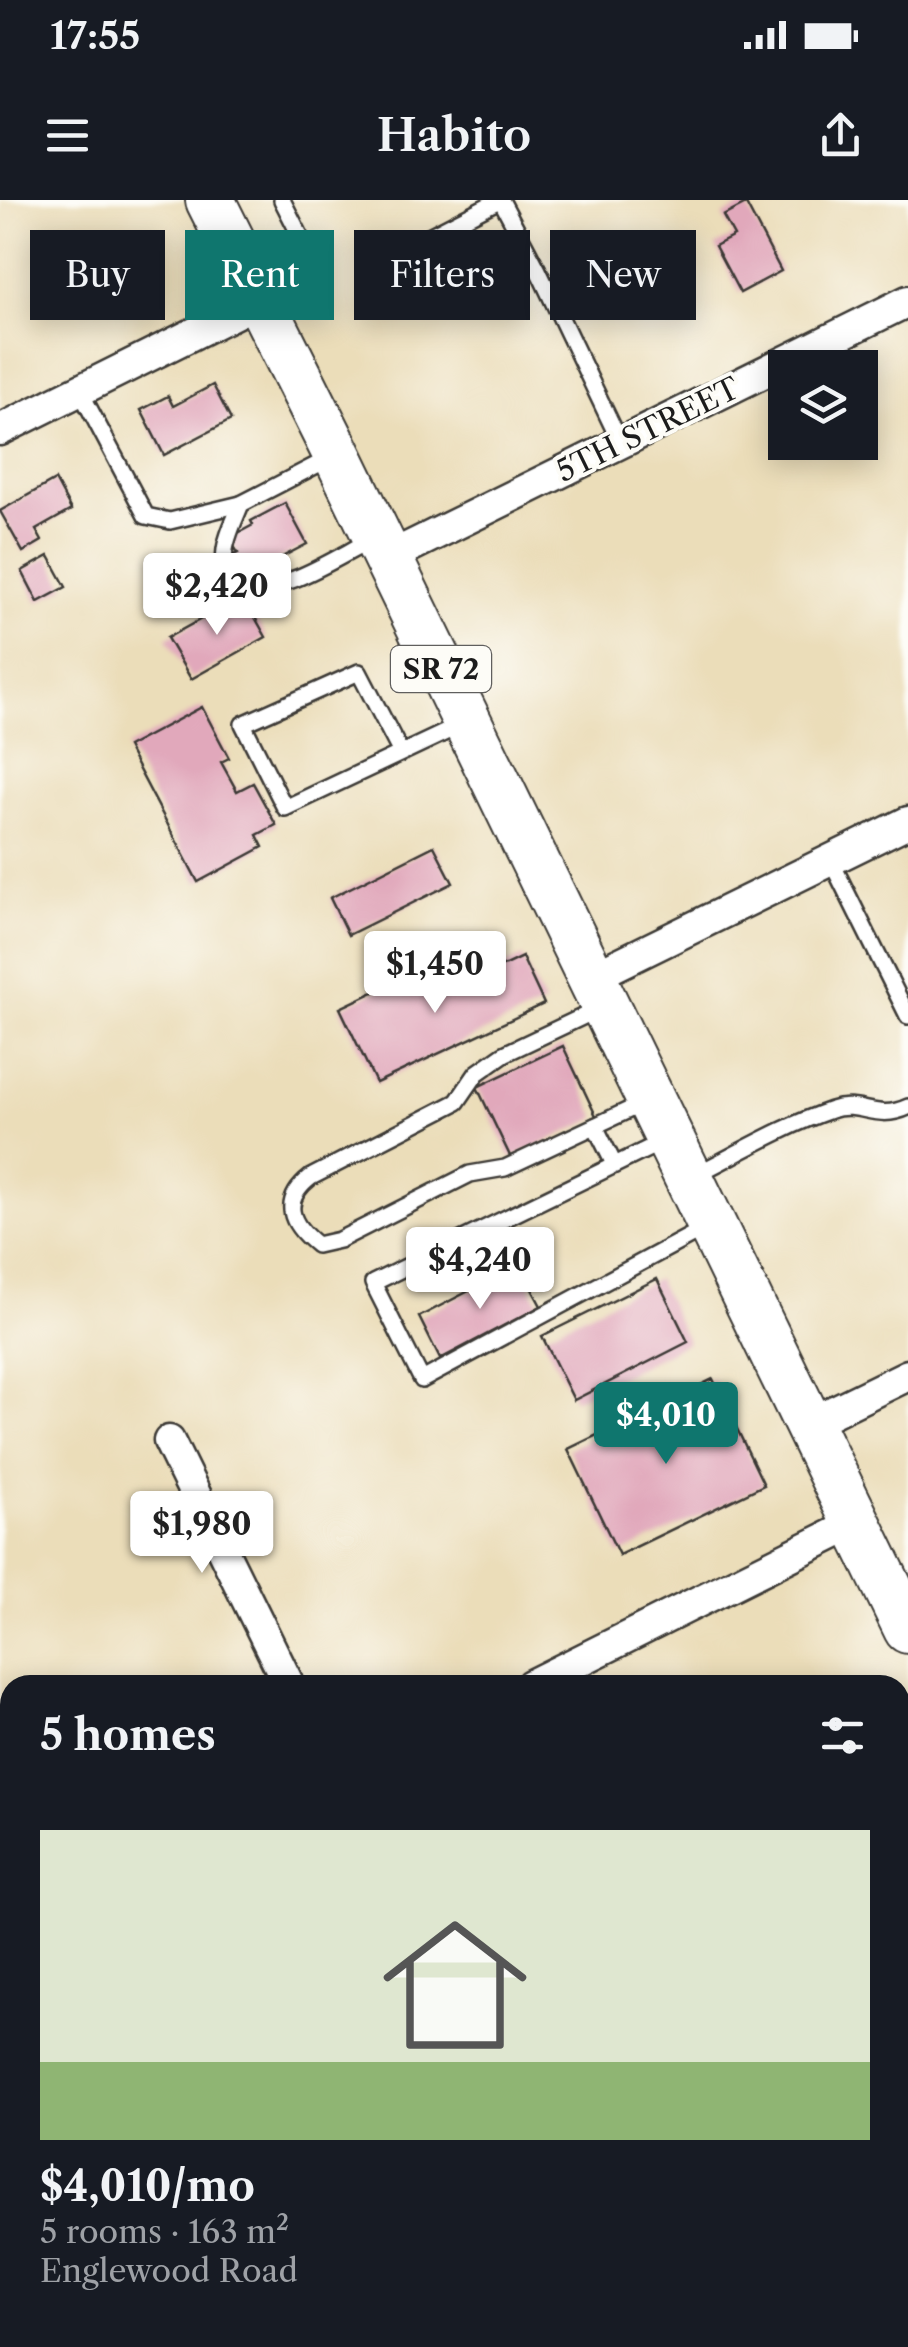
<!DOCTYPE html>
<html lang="en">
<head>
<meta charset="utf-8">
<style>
  body { margin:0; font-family:"Libre Caslon Text",serif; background:#242831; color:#f1f3f6; height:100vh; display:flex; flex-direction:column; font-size:38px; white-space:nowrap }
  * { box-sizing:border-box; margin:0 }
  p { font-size:32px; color:#9ea1a6 }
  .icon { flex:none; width:55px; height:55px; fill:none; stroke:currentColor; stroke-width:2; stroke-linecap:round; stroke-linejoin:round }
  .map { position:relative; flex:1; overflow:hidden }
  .sheet { position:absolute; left:0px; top:1475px; width:910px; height:672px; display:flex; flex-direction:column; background:#171b24; border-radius:30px 30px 0 0; box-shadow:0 5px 25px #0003 }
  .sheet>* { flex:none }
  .banner { position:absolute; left:30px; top:30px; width:850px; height:90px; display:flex; gap:20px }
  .controls { position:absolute; left:768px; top:150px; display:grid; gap:20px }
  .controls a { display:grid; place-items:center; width:110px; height:110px; border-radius:0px; background:#171b24; box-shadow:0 5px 25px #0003; font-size:50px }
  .price { position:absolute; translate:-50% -85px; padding:0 22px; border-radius:10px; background:#fff; color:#222; font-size:32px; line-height:65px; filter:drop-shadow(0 2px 5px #0008) }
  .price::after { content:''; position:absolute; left:50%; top:60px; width:30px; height:22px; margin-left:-15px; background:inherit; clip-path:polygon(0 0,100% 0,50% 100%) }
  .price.on { background:#0f766e; color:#fff }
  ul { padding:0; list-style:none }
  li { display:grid; align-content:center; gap:20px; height:530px; padding:0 40px }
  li+li { border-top:2px solid #363941 }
  li span { display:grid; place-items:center; height:310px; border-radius:0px; color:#555 }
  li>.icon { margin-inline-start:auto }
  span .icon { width:180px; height:180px; fill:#fffc; stroke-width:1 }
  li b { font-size:42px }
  h2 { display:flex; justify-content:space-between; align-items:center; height:120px; padding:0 40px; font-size:42px }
  .pill { padding:0 35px; border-radius:0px; background:#171b24; box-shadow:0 5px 25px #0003; font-size:35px; line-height:90px }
  .pill.on { background:#0f766e; color:#fff }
  .status { display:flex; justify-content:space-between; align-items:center; height:70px; padding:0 50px; background:#171b24; direction:ltr }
  .status svg { height:28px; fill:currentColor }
  header { display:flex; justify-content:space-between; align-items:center; height:130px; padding:0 40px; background:#171b24; font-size:45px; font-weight:600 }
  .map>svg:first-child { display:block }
  .building { fill:#e1a8bb }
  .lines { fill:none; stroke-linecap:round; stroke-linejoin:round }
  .service-casing { stroke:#3b3934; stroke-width:20 }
  .minor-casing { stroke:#3b3934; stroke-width:35 }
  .primary-casing { stroke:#3b3934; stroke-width:52 }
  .service { stroke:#fff; stroke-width:15 }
  .minor { stroke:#fff; stroke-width:30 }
  .primary { stroke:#fff; stroke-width:48 }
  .labels { text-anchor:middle; stroke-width:8; stroke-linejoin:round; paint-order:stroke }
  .shield { fill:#fdfcf7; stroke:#605f5e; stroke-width:2.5 }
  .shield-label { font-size:28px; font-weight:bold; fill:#1c1c1c }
  .street-label { font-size:30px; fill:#1c1c1c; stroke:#fdfcf7 }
</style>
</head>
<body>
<div class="status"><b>17:55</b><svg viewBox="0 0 49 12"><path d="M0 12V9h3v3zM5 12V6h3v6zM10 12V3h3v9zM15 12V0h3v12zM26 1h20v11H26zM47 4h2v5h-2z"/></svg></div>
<header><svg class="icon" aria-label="menu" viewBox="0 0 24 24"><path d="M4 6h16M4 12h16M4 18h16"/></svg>Habito<svg class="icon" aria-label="share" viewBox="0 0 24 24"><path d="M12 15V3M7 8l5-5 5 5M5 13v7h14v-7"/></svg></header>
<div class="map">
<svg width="908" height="2147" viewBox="0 0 908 2147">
  <rect width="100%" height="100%" fill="#fdfcf7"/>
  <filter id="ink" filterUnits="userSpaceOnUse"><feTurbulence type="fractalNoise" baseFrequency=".01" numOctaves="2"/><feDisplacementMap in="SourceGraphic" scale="20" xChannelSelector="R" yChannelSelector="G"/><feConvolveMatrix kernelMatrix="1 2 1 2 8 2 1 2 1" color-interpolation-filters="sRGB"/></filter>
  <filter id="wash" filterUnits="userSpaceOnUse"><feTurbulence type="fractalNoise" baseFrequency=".0048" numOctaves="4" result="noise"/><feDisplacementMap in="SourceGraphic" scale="40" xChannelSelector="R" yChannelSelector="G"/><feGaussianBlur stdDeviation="2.25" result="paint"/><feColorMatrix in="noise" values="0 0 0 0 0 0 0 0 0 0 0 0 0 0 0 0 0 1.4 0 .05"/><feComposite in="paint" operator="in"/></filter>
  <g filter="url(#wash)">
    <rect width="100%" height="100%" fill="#ebddb9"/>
    <g id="blocks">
      <g class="building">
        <path d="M 746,4 L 781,71 L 740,93 L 715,46 L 734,36 L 723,16 Z"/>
        <path d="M 213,185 L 231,220 L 164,255 L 141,210 L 168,196 L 173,206 Z"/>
        <path d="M 55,280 L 71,310 L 36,330 L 42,341 L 23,352 L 0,311 Z"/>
        <path d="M 285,303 L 307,344 L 238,380 L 226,359 L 238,353 L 229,338 L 253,325 L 251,321 Z"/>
        <path d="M 49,356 L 66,387 L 38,402 L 22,371 Z"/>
        <path d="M 243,396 L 266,437 L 191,479 L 167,438 Z"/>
        <path d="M 202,507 L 229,558 L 221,562 L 237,591 L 253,583 L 276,625 L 257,635 L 263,647 L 198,682 L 127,547 Z"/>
        <path d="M 434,646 L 453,683 L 348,735 L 330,698 Z"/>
        <path d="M 522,757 L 544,804 L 376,883 L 340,808 L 424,768 L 437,797 Z"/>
        <path d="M 563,846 L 597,918 L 511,958 L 477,887 Z"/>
        <path d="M 519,1065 L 541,1106 L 440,1159 L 419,1117 Z"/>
        <path d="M 657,1079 L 688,1142 L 574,1200 L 542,1136 Z"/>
        <path d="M 713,1179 L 764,1285 L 619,1355 L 568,1249 Z"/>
        <path d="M 908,1874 L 908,1947 L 900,1951 L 900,1878 Z"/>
      </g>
    </g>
  </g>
  <g filter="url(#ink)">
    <use href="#blocks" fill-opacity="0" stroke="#3b3934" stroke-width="2.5"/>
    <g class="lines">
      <defs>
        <g id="service">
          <path d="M 501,0 L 538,70 L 621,244"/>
          <path d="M 402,50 L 499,0"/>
          <path d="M 270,114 L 311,94 L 319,85 L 318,71 L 282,0"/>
          <path d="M 80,191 L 146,316 L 170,321 L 241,304"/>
          <path d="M 332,257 L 241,304 C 228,337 213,359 238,390 C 288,391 330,361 373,339"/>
          <path d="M 401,553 L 359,472 L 243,524 L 285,608 L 463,524"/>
          <path d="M 831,661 L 908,816"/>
          <path d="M 601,808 L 504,854 L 477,873 L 457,902 L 311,977 C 280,1001 290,1024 317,1045 L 339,1040 L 470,974 L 505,968 L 648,901"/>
          <path d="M 595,926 L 614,964"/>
          <path d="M 664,941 L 373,1083 L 422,1180 L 707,1027"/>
          <path d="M 695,975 C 739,953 784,926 831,910 C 860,900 876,922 908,907"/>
          <path d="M 900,1574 L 908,1569"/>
          <path d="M 900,1619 L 908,1634"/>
          <path d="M 900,1732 L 908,1728"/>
        </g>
        <g id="minor">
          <path d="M 0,230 L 259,101"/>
          <path d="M 387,358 L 908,101"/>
          <path d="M 590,778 L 908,622"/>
          <path d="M 808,1224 L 908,1175"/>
          <path d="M 169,1241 L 289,1485"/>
          <path d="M 531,1485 L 856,1323"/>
          <path d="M 0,1749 L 10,1744"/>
          <path d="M 900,1787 L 908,1783"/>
          <path d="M 0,2092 L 10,2113"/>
          <path d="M 22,2138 L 27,2147"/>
          <path d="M 179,2147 L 198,2138"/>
        </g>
        <path id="primary" d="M 210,0 L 337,254 L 908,1429"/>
      </defs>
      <use href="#service" class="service-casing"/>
      <use href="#minor" class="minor-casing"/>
      <use href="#primary" class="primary-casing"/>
      <use href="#service" class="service"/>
      <use href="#minor" class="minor"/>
      <use href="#primary" class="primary"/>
    </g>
  </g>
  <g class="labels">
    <rect class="shield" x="391" y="446" width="100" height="46" rx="8"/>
    <g class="shield-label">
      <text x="441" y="479">SR 72</text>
    </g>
    <g class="street-label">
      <text transform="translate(648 230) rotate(-26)" y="10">5TH STREET</text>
    </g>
  </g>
</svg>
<div class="controls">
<a><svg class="icon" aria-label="layers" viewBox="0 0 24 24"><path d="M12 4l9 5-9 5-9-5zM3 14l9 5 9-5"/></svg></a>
</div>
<b class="price" style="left:217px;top:438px">$2,420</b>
<b class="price" style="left:435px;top:816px">$1,450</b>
<b class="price" style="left:480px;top:1112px">$4,240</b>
<b class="price on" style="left:666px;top:1267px">$4,010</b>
<b class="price" style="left:202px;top:1376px">$1,980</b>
<div class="banner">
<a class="pill">Buy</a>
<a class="pill on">Rent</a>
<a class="pill">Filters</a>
<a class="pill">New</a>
</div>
<section class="sheet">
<h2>5 homes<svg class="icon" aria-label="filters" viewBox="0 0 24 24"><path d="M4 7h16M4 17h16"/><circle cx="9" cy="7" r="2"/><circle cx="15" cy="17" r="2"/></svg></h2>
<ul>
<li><span style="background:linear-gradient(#dfe7d0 75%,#8fb573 0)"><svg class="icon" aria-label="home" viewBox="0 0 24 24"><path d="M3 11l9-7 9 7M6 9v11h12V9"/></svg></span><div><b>$4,010/mo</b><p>5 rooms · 163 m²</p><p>Englewood Road</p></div></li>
</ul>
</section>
</div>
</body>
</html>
